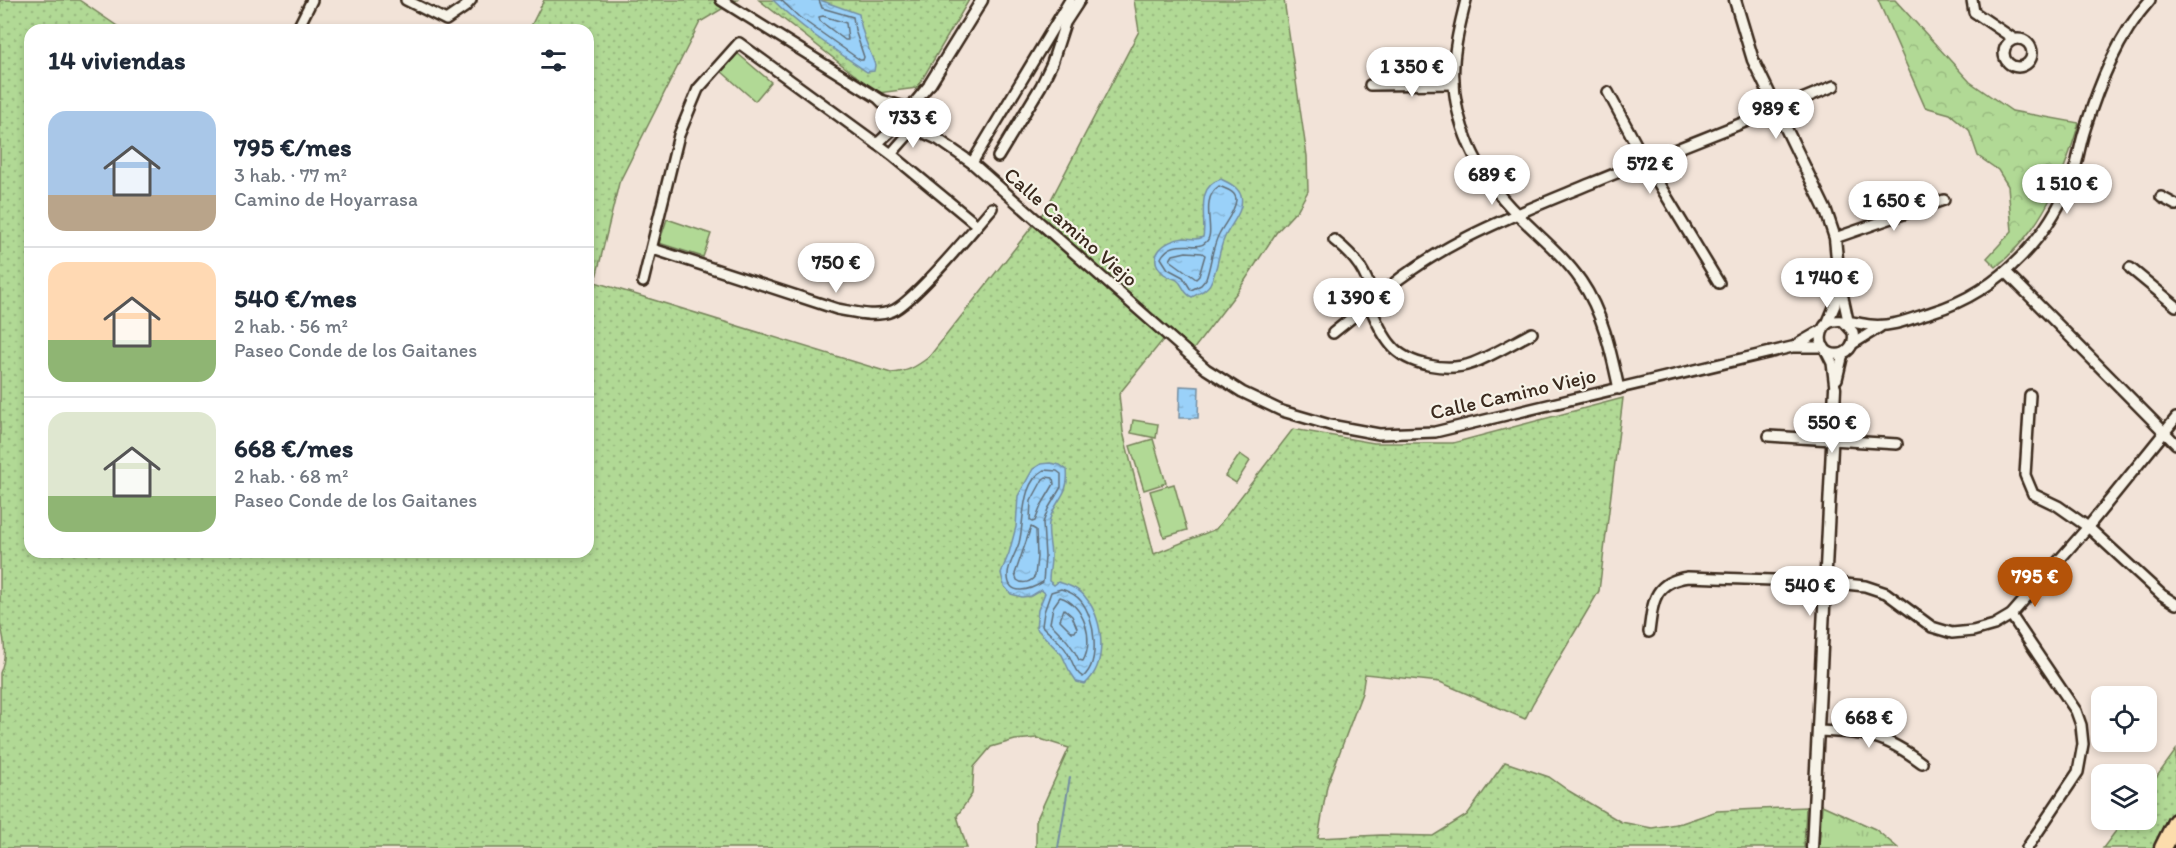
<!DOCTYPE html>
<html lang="es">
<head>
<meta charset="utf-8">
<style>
  body { margin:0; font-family:Itim,sans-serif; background:#f2f2f3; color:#1f2937; height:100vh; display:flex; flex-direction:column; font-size:22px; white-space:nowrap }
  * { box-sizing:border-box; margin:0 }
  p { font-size:20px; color:#747a83 }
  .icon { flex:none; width:33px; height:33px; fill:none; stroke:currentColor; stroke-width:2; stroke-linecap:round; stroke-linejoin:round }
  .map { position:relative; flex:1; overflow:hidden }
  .sheet { position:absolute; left:24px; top:24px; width:570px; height:534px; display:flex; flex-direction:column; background:#fff; border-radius:18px; box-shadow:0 3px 9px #0003 }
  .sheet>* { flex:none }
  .controls { position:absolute; left:2091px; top:686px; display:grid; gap:12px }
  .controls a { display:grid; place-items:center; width:66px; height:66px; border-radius:12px; background:#fff; box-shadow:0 3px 9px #0003; font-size:30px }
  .price { position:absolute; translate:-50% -51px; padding:0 14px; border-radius:21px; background:#fff; color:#222; font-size:20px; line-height:39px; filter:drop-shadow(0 2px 3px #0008) }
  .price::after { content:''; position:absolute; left:50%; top:36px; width:18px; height:14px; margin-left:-9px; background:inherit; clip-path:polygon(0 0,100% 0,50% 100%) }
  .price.current { background:#b45309; color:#fff }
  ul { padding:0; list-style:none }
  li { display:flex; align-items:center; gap:18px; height:150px; padding:0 24px }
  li+li { border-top:2px solid #e0e1e3 }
  li span { display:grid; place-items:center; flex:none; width:168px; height:120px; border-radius:18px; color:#555 }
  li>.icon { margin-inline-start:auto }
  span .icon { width:72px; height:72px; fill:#fffc; stroke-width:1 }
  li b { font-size:26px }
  h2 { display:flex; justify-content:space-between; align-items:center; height:72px; padding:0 24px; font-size:26px }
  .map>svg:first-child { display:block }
  .grass { fill:url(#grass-dots); stroke:#76825a; stroke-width:1.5 }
  .forest { fill:url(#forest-crowns); stroke:#76825a; stroke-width:1.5 }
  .park { fill:url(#park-tufts); stroke:#76825a; stroke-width:1.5 }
  .pitch { fill:#b1d995; stroke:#76825a; stroke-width:1.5 }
  .water { fill:url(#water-ripples); stroke:#748ea1; stroke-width:1.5 }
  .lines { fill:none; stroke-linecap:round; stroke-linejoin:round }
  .shore { stroke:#616d76; stroke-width:1.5 }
  .stream { stroke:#748ea1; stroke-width:2 }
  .minor-casing { stroke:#3b2a1e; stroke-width:14 }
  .tertiary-casing { stroke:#3b2a1e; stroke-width:15 }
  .motorway-casing { stroke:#3b2a1e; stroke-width:21 }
  .minor { stroke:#f7f3e8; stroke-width:9 }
  .tertiary { stroke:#f7f3e8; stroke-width:10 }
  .motorway { stroke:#fcdcac; stroke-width:16 }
  .labels { text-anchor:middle; stroke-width:4.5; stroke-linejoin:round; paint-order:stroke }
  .street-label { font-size:21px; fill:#3b2a1e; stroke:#f7f3e8 }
</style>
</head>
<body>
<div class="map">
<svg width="2176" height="848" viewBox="0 0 2176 848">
  <defs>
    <pattern id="grass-dots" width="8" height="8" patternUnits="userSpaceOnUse" patternTransform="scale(1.5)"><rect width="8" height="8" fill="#b1d995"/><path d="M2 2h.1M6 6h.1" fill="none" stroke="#99ba80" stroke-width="1.8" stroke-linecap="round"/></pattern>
    <pattern id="forest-crowns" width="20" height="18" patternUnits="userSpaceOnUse" patternTransform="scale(1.5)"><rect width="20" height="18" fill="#b1d995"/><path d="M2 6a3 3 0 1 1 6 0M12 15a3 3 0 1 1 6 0" fill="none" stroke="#99ba80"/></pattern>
    <pattern id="park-tufts" width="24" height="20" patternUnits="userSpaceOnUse" patternTransform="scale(1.5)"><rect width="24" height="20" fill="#b1d995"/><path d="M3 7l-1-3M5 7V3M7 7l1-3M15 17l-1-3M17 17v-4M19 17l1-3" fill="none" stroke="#99ba80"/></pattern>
    <pattern id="water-ripples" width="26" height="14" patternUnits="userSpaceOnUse" patternTransform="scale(1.5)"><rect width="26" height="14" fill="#9ad1f9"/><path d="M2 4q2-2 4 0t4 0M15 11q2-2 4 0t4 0" fill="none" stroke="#86b4d5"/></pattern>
  </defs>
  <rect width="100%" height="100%" fill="#f2e3d8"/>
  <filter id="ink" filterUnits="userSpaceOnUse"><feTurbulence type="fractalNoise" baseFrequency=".0167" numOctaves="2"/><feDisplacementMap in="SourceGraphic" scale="12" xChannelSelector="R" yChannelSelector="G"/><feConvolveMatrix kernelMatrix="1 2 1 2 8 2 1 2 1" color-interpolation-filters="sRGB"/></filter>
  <g filter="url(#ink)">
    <g class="grass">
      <path d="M 0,0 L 79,0 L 123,30 L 30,30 L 30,552 L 588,552 L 588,30 L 529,30 L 544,0 L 737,0 L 700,22 L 619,183 L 595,282 L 891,373 C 907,372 916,367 929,357 L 1046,209 L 1139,31 L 1134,0 L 1284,0 L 1307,156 L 1308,191 L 1298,209 L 1276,233 L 1238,291 L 1193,350 L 1171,330 L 1119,394 L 1123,432 L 1154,554 L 1216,529 L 1293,429 L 1374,443 L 1453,443 L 1623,398 L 1599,591 L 1533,703 L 1525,719 L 1440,682 L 1365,674 L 1362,693 L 1327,786 L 1318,838 L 1381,835 L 1433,836 L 1467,815 L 1505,762 L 1549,777 L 1569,791 L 1621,822 L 1652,828 L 1682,823 L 1717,811 L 1806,807 L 1804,848 L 1036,848 L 1036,821 L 1069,748 L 1037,738 L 1015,740 L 991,747 L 974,767 L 972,794 L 957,816 L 967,848 L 0,848 L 0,673 C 7,657 5,640 0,624 Z"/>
      <path d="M 759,0 L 969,0 L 917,88 L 878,93 Z"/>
      <path d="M 2176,750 L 2176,848 L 2103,848 L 2125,819 L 2146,819 L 2147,790 Z"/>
    </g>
    <path class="forest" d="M 1878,0 L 1895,0 L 1970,82 L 2012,111 L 2079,123 C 2063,178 2042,230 1996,267 L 1987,258 L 2012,231 L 2008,186 L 1998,170 L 1978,156 L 1969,130 L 1950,114 L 1925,107 Z"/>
    <path class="park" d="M 1822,805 L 1875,829 L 1898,848 L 1819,848 Z"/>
    <g class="pitch">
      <path d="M 737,53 L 771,82 L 755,101 L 721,71 Z"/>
      <path d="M 667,219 L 711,234 L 703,257 L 659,243 Z"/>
      <path d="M 1133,420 L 1158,424 L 1156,438 L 1131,433 Z"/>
      <path d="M 1153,439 L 1166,483 L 1144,490 L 1130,446 Z"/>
      <path d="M 1240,454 L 1250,461 L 1236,483 L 1225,476 Z"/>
      <path d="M 1174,484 L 1187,530 L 1164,537 L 1150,491 Z"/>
    </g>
    <g class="water">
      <path d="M 773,0 L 820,0 L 859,14 C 861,34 869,48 875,65 L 874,71 L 867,72 C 835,50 801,28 773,0 Z"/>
      <path d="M 1221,179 C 1228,183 1238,186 1241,196 C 1245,211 1229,226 1224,239 C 1218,253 1218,270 1210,284 C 1206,291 1199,293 1192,297 C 1183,294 1184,285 1177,280 C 1173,278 1168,277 1164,274 C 1144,256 1165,240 1184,238 C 1191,238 1196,241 1203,237 C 1207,219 1194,187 1221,179 Z"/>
      <path d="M 1180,386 L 1199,387 L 1198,418 L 1179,418 Z"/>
      <path d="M 1050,463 L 1060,465 L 1067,470 C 1070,497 1053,500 1049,523 C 1047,534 1051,546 1051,557 C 1051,565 1049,573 1049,581 L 1054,585 L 1058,582 C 1069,585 1080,589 1086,598 C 1104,620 1108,664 1085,684 L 1077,682 L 1069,670 L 1062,655 L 1036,628 L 1038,610 L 1045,593 L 1041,590 L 1031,596 L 1022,597 L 1011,594 L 1004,586 L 1001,573 L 1009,553 L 1016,527 L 1018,496 L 1033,469 L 1041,464 Z"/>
    </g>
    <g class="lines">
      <g class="shore">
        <path d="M 781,0 L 799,17 L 860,60 L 863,60 L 864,57 L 855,30 L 853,17 L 822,8 L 819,0"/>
        <path d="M 823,16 L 846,23 L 848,40 L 845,40 L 820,21 L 819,17 Z"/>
        <path d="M 1219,186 C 1225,189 1236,191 1236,200 C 1235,212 1224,224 1219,234 C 1212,247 1211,265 1206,279 L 1201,285 L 1191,290 L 1183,277 L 1168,269 L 1161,258 C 1172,236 1197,252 1206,242 C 1217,232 1198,200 1219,186 Z"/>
        <path d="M 1186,252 L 1202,253 L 1205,255 L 1199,276 L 1196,279 L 1170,260 L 1173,255 Z"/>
        <path d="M 1044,470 L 1057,471 L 1061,474 L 1061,487 L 1048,509 L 1043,523 L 1045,557 L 1043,582 C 1032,589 1007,599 1008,574 C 1008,565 1016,553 1019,543 C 1025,521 1020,483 1044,470 Z"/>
        <path d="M 1046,477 L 1053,478 L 1054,484 L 1041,506 L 1035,521 L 1032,522 L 1030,520 L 1031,501 L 1043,479 Z"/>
        <path d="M 1031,527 L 1036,530 L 1037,557 L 1035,576 C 1031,582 1023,585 1017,580 L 1015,574 Z"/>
        <path d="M 1061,589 C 1068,591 1076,595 1081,601 C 1095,618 1101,662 1083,677 C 1074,672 1073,661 1067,652 C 1061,641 1050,635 1042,626 L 1044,612 L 1051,592 Z"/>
        <path d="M 1060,597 C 1084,604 1095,640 1083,661 L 1079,660 C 1072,644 1062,635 1050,623 L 1053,607 Z"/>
        <path d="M 1064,609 L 1072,616 L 1077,628 L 1075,632 L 1072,632 L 1060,620 Z"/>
      </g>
      <path class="stream" d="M 1058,848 L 1070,777"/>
      <defs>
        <g id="minor">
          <path d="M 406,0 L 446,20 L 465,7 L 471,0"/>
          <path d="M 721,0 L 878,98 L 900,120"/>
          <path d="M 1466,0 C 1461,21 1455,41 1454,63 C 1450,120 1478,176 1518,215 C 1539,236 1564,256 1581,281 C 1603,313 1611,352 1619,389"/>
          <path d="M 1972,0 L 1974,12 L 2014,39"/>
          <path d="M 297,30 L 312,0"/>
          <circle cx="2018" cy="53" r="14"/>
          <path d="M 1370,85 L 1454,84"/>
          <path d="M 1608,92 L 1645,161 L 1719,283"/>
          <path d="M 881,100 L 921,112 L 938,138"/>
          <path d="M 911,107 L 930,84"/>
          <path d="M 913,128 L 939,140 L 972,163 L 1206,369 L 1242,392 L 1282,411 L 1330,425 L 1379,434 L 1435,432 L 1792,347 L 1824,347"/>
          <path d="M 877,144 L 901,121"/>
          <path d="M 891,154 L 906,137 L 911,128"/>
          <path d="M 998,157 L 1041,86 L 1052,63 L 1065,23 L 1080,0"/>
          <path d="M 972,163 L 1070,0"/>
          <path d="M 2161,197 L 2176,205"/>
          <path d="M 1835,238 L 1944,200"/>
          <path d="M 1334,240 C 1357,258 1366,272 1374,300"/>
          <path d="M 653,249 L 837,309 C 855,312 875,318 892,311 C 912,304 975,228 992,208"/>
          <path d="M 2130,268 L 2176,306"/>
          <path d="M 2006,272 L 2176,444"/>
          <path d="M 1839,279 L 1849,325"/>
          <path d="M 643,282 L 679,135 L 698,89 L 739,43 L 891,154 L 977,225"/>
          <path d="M 1844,322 L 1853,332 C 1858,363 1815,360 1822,333 C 1823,326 1827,322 1834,321 C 1845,319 1859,324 1870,325 C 1890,328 1913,318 1932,312 C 2001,291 2054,233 2076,165 C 2079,153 2081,141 2085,129 C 2099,84 2118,36 2150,0"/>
          <path d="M 1827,324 L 1835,305 L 1837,287"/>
          <path d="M 1333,333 L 1369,304"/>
          <path d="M 1532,333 C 1513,343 1493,355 1473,363 C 1449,372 1408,366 1391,345 C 1381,333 1375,318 1369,304 C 1434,244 1512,216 1592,183 C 1673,150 1754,119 1834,86"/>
          <path d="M 1854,343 L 1880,327"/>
          <path d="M 1796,345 L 1822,330"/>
          <path d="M 1826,351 L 1832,363 L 1835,388"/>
          <path d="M 1837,379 L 1843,354"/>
          <path d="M 2030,395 L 2025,475 L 2033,494 L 2058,506 L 2088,527 L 2162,595 L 2176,604"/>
          <path d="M 1769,436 L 1897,444"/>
          <path d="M 2011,615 L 2076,711 L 2081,725 L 2083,744 L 2078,772 L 2027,848"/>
          <path d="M 1649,632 C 1653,602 1653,582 1688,577 L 1826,582 L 1865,586 L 1886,593 L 1932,627 L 1952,633 L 1973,631 L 1994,625 L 2011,615 L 2088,527 L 2176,418"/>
          <path d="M 1819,731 C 1866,733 1884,734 1922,763"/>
        </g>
        <g id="tertiary">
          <path d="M 1735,0 L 1753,60 L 1826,211 L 1835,238 L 1839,279"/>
          <path d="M 930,84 L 982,0"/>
          <path d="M 1812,848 L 1835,388"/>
        </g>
        <path id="motorway" d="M 2163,848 L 2176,822"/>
      </defs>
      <use href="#minor" class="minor-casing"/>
      <use href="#tertiary" class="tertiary-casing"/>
      <use href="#motorway" class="motorway-casing"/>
      <use href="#minor" class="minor"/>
      <use href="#tertiary" class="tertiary"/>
      <use href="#motorway" class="motorway"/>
    </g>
  </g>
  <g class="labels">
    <g class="street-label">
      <text transform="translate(1071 227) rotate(41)" y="7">Calle Camino Viejo</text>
      <text transform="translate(1513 394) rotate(-13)" y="7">Calle Camino Viejo</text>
    </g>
  </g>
</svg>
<div class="controls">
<a><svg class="icon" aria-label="locate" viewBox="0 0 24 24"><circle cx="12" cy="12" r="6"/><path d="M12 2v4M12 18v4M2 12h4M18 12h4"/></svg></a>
<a><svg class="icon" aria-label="layers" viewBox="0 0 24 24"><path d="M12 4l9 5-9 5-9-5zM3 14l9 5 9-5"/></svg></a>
</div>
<b class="price" style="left:1412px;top:98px">1 350 €</b>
<b class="price" style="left:1776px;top:140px">989 €</b>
<b class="price" style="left:913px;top:149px">733 €</b>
<b class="price" style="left:1650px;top:195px">572 €</b>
<b class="price" style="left:1492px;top:206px">689 €</b>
<b class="price" style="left:2067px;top:215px">1 510 €</b>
<b class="price" style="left:1894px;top:232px">1 650 €</b>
<b class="price" style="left:836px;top:294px">750 €</b>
<b class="price" style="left:1827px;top:309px">1 740 €</b>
<b class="price" style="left:1359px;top:329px">1 390 €</b>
<b class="price" style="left:1832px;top:454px">550 €</b>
<b class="price current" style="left:2035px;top:608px">795 €</b>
<b class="price" style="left:1810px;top:617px">540 €</b>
<b class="price" style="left:1869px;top:749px">668 €</b>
<section class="sheet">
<h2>14 viviendas<svg class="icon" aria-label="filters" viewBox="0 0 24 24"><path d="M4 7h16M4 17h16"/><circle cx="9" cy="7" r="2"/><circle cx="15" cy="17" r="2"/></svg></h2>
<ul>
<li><span style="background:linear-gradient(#a9c7e8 70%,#b9a48a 0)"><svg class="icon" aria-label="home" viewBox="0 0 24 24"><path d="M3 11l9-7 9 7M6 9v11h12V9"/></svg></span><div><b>795 €/mes</b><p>3 hab. · 77 m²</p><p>Camino de Hoyarrasa</p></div></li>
<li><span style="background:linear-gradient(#ffd9b3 65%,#8fb573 0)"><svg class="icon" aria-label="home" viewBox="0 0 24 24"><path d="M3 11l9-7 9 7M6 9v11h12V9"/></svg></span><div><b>540 €/mes</b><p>2 hab. · 56 m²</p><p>Paseo Conde de los Gaitanes</p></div></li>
<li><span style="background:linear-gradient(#dfe7d0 70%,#8fb573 0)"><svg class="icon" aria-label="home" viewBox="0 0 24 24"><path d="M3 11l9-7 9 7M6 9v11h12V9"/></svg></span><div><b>668 €/mes</b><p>2 hab. · 68 m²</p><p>Paseo Conde de los Gaitanes</p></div></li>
</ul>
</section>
</div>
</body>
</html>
